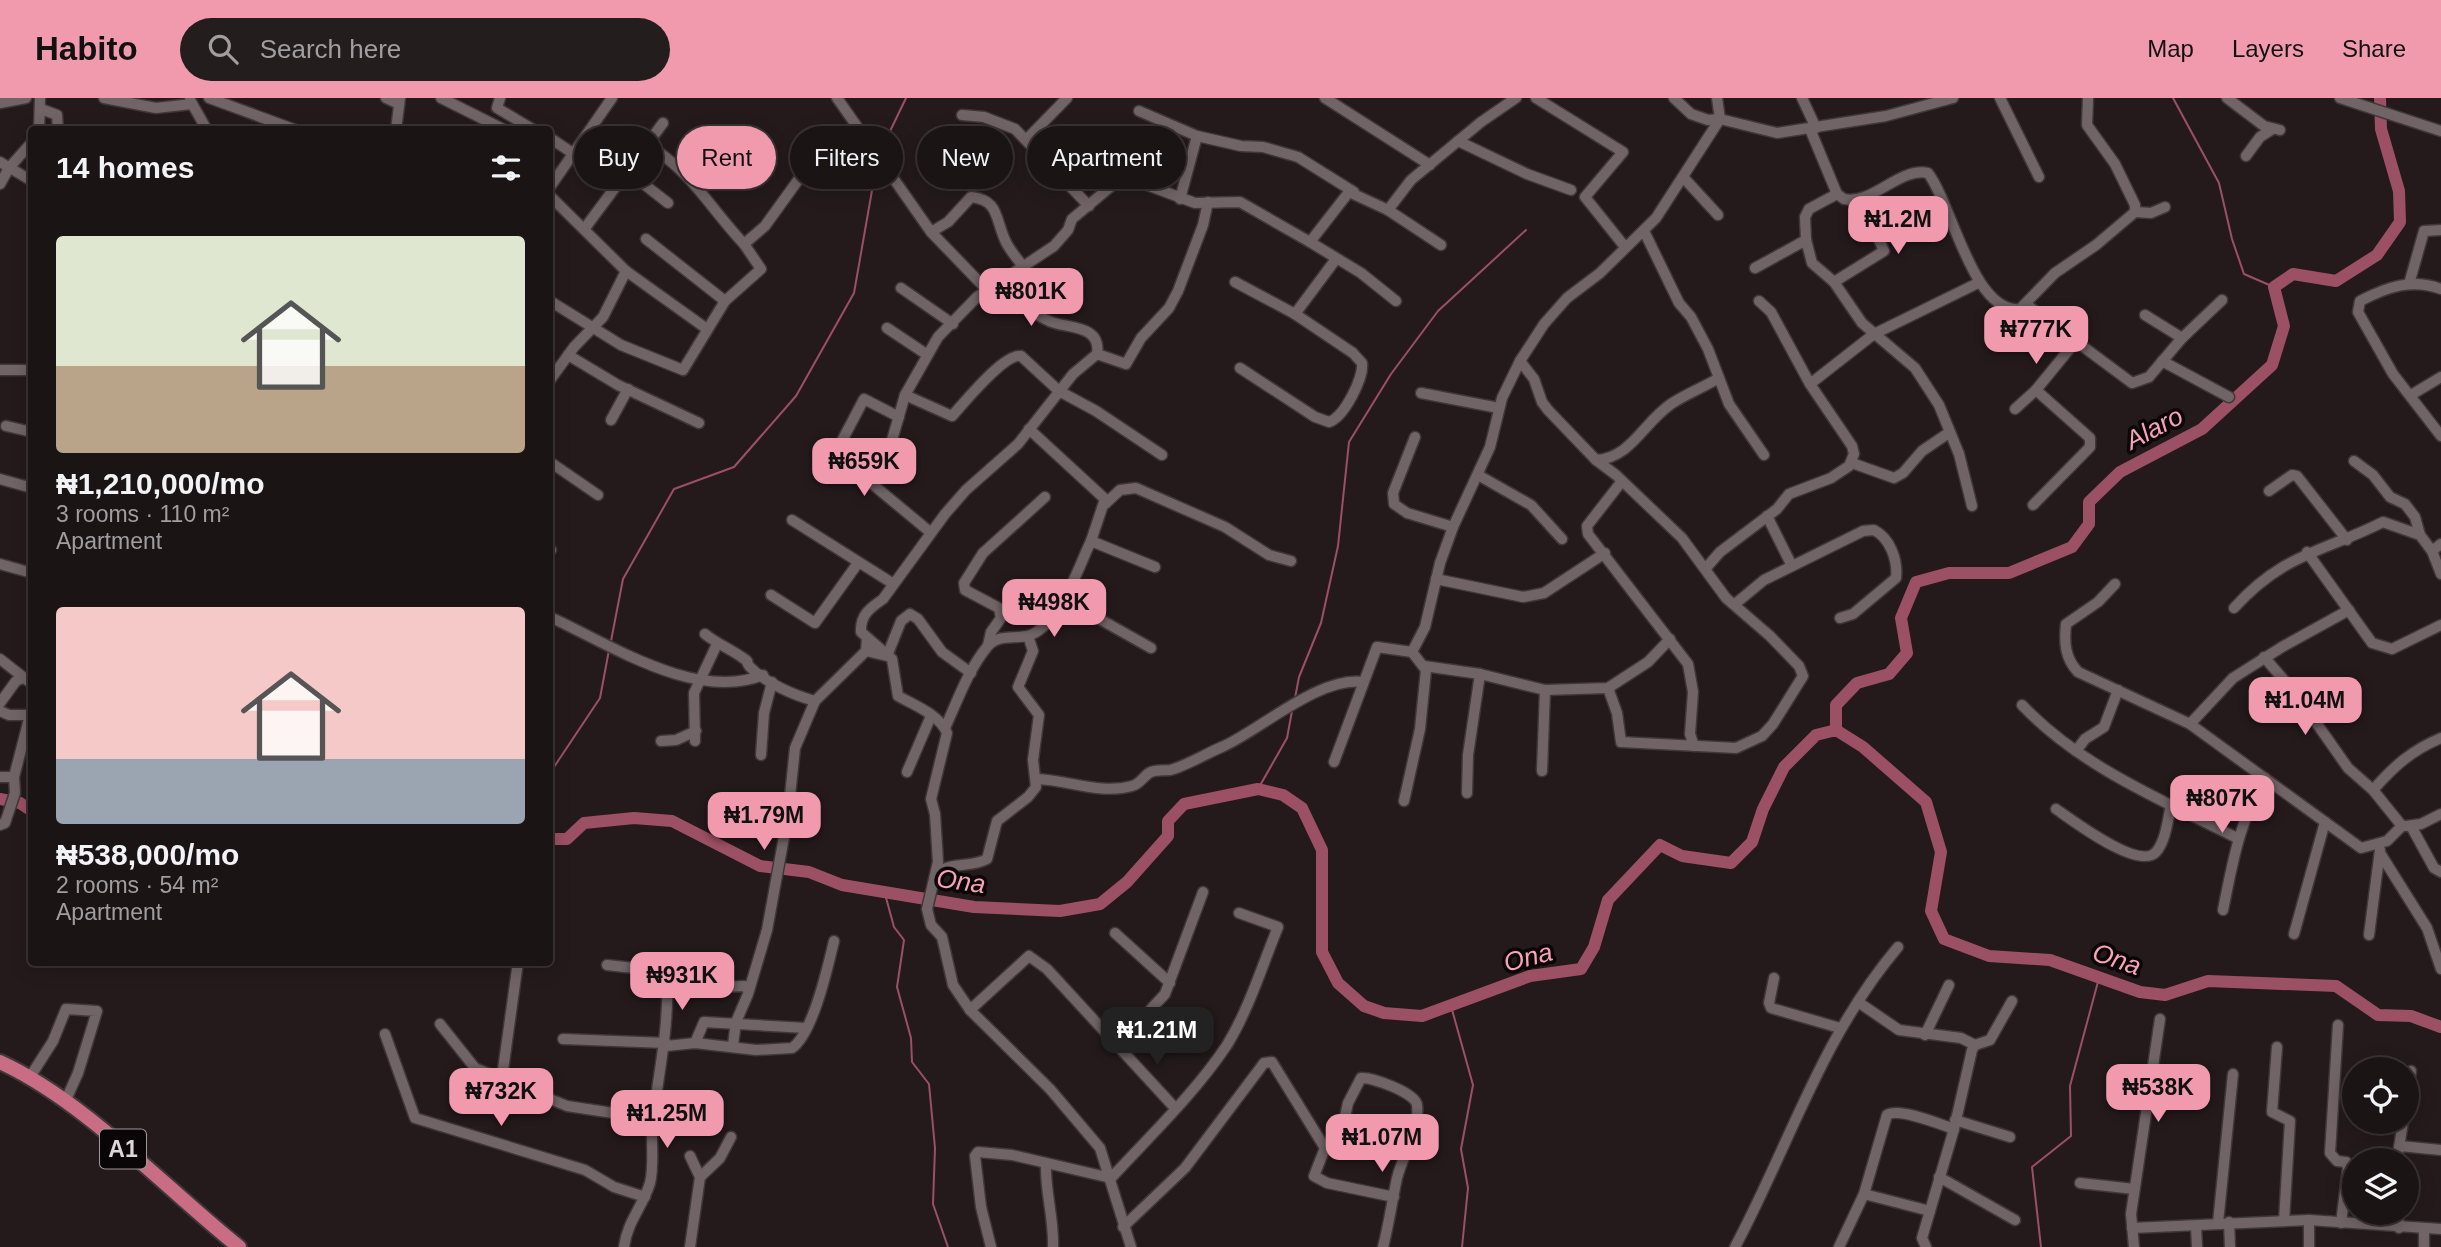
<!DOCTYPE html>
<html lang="en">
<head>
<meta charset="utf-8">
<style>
  body { margin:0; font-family:Helvetica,sans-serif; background:#241d1e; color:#f1f3f6; height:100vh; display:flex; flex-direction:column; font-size:26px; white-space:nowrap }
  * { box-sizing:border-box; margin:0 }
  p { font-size:23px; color:#a09ea0 }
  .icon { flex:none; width:38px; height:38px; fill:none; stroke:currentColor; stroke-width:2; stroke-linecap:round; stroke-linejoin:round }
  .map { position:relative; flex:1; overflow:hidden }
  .details { position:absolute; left:28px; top:28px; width:525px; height:840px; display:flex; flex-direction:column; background:#1b1415; border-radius:7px; box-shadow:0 4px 18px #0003,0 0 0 2px #393334 }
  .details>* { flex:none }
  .top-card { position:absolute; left:574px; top:28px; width:665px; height:63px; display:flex; gap:14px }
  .fabs { position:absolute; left:2342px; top:959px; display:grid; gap:14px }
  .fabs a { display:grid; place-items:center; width:77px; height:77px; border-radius:50%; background:#1b1415; box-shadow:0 4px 18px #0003,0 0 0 2px #393334; font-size:35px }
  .price { position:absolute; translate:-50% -60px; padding:0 16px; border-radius:14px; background:#f29aad; color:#111; font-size:23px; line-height:46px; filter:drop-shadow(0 2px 4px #0008) }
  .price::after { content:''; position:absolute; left:50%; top:42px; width:21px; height:16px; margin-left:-10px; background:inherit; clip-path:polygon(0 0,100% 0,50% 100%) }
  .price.on { background:#222; color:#fff }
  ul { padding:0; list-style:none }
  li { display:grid; align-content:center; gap:14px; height:371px; padding:0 28px }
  li span { display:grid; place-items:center; height:217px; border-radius:7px; color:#555 }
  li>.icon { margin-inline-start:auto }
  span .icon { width:126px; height:126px; fill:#fffc; stroke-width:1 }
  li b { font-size:30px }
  h2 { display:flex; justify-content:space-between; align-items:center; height:84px; padding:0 28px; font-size:30px }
  .pill { padding:0 24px; border-radius:32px; background:#1b1415; box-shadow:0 4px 18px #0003,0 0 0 2px #393334; font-size:24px; line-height:63px }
  .pill.on { background:#f29aad; color:#111 }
  header { display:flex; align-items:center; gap:42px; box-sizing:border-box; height:98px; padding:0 35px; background:#f29aad; color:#111 }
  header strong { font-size:33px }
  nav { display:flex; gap:38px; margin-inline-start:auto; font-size:24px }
  .search { width:490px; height:63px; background:#241d1e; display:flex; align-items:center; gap:18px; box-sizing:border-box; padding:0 24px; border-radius:38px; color:#a09ea0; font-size:26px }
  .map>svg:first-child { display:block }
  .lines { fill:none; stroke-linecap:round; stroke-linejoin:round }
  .stream { stroke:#9c5063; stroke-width:2 }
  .river { stroke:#9c5063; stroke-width:12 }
  .minor-casing { stroke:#3f3739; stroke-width:13 }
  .highway-casing { stroke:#3f3739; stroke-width:18 }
  .minor { stroke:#716467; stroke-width:10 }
  .highway { stroke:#c86d83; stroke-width:14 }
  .labels { text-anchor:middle; stroke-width:7; stroke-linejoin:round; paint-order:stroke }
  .shield { fill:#0a0607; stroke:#9e9899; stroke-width:2 }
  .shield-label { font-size:23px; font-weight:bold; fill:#ddd6d8 }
  .water-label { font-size:26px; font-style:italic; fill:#faa2b6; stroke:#0a0607 }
</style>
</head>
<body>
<header>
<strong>Habito</strong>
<div class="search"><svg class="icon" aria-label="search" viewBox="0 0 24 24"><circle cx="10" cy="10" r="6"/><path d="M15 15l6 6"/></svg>Search here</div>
<nav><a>Map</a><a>Layers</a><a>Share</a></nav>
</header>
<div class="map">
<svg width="2441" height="1149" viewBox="0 0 2441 1149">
  <rect width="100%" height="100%" fill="#241a1c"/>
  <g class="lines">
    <g class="stream">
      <path d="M 2173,0 L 2219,85 L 2232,141 L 2244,176 L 2274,189"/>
      <path d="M 879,56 L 906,0"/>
      <path d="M 611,543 L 623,481 L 674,391 L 734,369 L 796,298 L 854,195 L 877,64"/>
      <path d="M 1295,600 L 1299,579 L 1321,525 L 1338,448 L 1349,344 L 1391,276 L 1438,213 L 1526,132"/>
      <path d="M 550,675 L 600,600 L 609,552"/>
      <path d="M 1258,691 L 1287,640 L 1292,613"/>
      <path d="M 885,796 L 894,829 L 904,842 L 897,889 L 911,940 L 912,964 L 929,986 L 935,1050 L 933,1106 L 948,1149"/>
      <path d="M 1451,908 L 1473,987 L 1461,1051 L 1468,1090 L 1462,1149"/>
      <path d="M 2041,1149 L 2032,1069 L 2071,1038 L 2070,988 L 2099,880"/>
    </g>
    <g class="river">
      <path d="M 1836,632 L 1836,607 L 1857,585 L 1889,576 L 1907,555 L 1901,520 L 1916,484 L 1949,475 L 2009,475 L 2072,449 L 2089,426 L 2089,404 L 2120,374 L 2202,331 L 2272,267 L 2284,228 L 2274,189 L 2293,176 L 2336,183 L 2377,157 L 2400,124 L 2399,93 L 2381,31 L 2380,0"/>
      <path d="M 0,701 L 20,705 L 32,713"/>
      <path d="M 550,741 L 567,741 L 584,725 L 634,720 L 672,723 L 760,768 L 809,774 L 842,787 L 974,809 L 1060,813 L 1100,806 L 1127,784 L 1168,738 L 1168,723 L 1184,706 L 1258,691 L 1283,697 L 1302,710 L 1322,752 L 1322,854 L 1338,885 L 1364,908 L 1384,915 L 1422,918 L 1530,878 L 1581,871 L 1594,849 L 1608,802 L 1660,747 L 1682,758 L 1731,765 L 1752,744 L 1763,711 L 1784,669 L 1816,637 L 1836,632 L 1863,649 L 1926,704 L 1941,754 L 1931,813 L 1944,841 L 1989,858 L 2050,862 L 2140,894 L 2165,897 L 2208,883 L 2336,888 L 2378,917 L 2411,918 L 2441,929"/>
    </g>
    <defs>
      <g id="minor">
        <path d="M 104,0 L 156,10 L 192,6"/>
        <path d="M 209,0 L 296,32"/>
        <path d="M 386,0 L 399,6"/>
        <path d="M 441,0 L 505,32"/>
        <path d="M 500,0 L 497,10 L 534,32"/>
        <path d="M 837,0 L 931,134"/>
        <path d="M 1325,0 L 1430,67"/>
        <path d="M 1536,0 L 1623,54 L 1585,99 L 1625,149"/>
        <path d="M 1674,0 L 1691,16 L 1708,22 L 1720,21 L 1777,35 L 1886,18 L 1953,0"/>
        <path d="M 1802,0 L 1816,30"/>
        <path d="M 2000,0 L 2039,79"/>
        <path d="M 2227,0 L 2264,28 L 2280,32"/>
        <path d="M 2340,0 L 2441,33"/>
        <path d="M 190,2 L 207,32"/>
        <path d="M 0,5 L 26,0"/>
        <path d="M 41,11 L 57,17 L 58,32"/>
        <path d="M 1139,13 L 1197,38 L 1241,48 L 1263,49 L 1298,59 L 1354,94"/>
        <path d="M 962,17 L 984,19 L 1015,31 L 1089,108"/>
        <path d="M 1810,31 L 1837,96 L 1844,101 C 1873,107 1899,69 1928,75 C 1952,106 1973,216 2020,211 L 2055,175 L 2096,147 L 2135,114 L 2135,107 L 2115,66 L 2087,27 L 2088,0"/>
        <path d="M 39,32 L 40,0"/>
        <path d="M 396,32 L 400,0"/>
        <path d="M 550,40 L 574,56"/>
        <path d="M 1027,41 L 1067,0"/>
        <path d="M 1458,43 L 1527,76 L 1571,92"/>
        <path d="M 647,46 C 692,74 710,110 744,146"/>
        <path d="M 2246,58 L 2260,39 L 2271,32"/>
        <path d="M 0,64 L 32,83"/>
        <path d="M 627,73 L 668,105"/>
        <path d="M 1683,79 L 1718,117"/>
        <path d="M 0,86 L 9,70 L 32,44"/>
        <path d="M 550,89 L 612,0"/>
        <path d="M 1837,96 L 1809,111 L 1805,119 L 1806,142 L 1812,165 L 1834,184 L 1862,225 L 1915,270 L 1939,307 L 1959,356 L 1972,408"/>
        <path d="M 550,98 L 626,173 L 603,219 L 574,249 L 550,282"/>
        <path d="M 1180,101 L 1197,38"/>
        <path d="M 1388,112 L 1441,147"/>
        <path d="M 2135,114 L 2151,115 L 2165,109"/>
        <path d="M 585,130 L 663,25"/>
        <path d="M 1644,133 L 1679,205 L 1691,219 L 1708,251 L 1729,306 L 1764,357"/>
        <path d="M 646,141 L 725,203"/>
        <path d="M 1310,144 L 1361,175 L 1396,203"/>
        <path d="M 1755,170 L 1806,142"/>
        <path d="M 626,173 L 707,231"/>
        <path d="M 1006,181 C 1015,199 1030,215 1049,223 C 1066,231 1102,226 1097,256"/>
        <path d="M 1235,184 L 1295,216 L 1336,161"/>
        <path d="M 1834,184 L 1884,153 L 1861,101"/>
        <path d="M 2409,186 L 2424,133 L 2441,132"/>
        <path d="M 901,190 L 953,226"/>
        <path d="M 2441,191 C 2412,180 2387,189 2360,203 L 2358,214 L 2393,276 L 2441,338"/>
        <path d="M 988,193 L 931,134 L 948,124 L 971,99 C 999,102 995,120 1005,142 C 1009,152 1018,161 1024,170"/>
        <path d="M 550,203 L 621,247 L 683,272 L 725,203 L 761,171 L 744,146 L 765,128 L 809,67 L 833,59 L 863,37"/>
        <path d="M 2027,207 L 2132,285 L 2149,279 L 2182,240 L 2222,202"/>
        <path d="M 2145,217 L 2182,240"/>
        <path d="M 887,230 L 926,256"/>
        <path d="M 1097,256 L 1073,276 L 1018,346 L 966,392 L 945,416 L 883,501 C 870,510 860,517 861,534 L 892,561 L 898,598 C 914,607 940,617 947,635 L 931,701 L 935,716 L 938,764 L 927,811 L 931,827 L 942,839 L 953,887 L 970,912 L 1050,991 L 1100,1050 L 1131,1149"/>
        <path d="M 1097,256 L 1126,266 L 1141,240 L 1169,210 L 1178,193 L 1203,127 L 1208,104"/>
        <path d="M 568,257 L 618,287 L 699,325"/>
        <path d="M 1520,263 L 1534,281 L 1542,304 L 1548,312 L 1596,362 L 1616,377 L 1682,440 L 1726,500 L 1770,538 L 1799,568 L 1803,578 L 1773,626 L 1762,638 L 1736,650 L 1621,644 L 1617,615 L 1608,590"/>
        <path d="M 2162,263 L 2229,299"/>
        <path d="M 1240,270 L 1315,319 L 1329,324 C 1344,319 1364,280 1362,265 L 1353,255 L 1295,216"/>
        <path d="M 0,272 L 32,272"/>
        <path d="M 1810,286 L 1874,236 L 1978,185"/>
        <path d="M 1421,295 L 1499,310"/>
        <path d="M 905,297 L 952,318 C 964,305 1004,255 1021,258 L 1059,293 L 1096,313 L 1162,357"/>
        <path d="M 2411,297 L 2441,279"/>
        <path d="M 2015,311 L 2036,292 L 2076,243"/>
        <path d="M 899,319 L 864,301 L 834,358 L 843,369 L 871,385 L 930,434"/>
        <path d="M 611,322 L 628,291"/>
        <path d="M 6,328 L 32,334"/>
        <path d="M 1029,331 L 1105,401 L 1091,443"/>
        <path d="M 1415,339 L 1393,395 L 1394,406 L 1407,415 L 1453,429"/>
        <path d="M 1596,362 C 1631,360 1643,325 1671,306 C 1686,296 1704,289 1719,280"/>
        <path d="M 2354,363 L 2373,377 L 2390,399 L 2405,406 L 2415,419 L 2420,437"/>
        <path d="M 550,364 L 598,397"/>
        <path d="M 1852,365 L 1894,380 L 1903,375 L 1922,353 L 1950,334"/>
        <path d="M 1478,377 L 1531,407 L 1562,441"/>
        <path d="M 0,381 L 32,390"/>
        <path d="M 1622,383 L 1587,428 L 1588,436 L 1688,566 L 1693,594 L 1690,636 L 1694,648"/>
        <path d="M 871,385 L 892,342 L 905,297 L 938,239 L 977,199 L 1054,148 L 1068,132 L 1072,121 L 1121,80 L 1128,80 L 1195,105 L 1240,104 L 1310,144 L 1349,94 L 1388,112 L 1411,82 L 1481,24 L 1516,0"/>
        <path d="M 2269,393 L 2292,377 L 2297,378 L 2347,442"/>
        <path d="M 1105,406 L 1120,392 L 1136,390 L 1225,429 L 1269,457 L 1291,463"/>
        <path d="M 2033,407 L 2090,349 L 2090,340 L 2036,292"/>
        <path d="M 1767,418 L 1792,468"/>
        <path d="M 792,422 L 892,485"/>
        <path d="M 550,451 L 551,452"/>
        <path d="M 2432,453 L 2441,446"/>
        <path d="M 2307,454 L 2372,545 L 2392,551 L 2441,527"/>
        <path d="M 0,466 L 32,475"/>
        <path d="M 1706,470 L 1720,454 L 1777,411 L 1789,396 L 1831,380 L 1849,368 L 1854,356 L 1852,348 L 1810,286 L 1771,214 L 1759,203"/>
        <path d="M 1436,481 L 1523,499 L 1544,495 L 1605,455"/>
        <path d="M 2115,486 L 2098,504 L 2066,526 C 2064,545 2065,560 2078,574 L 2190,626 L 2361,750 L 2387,743 L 2402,728 L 2373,692 L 2348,670 L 2296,596 L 2264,559"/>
        <path d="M 771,497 L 815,525 L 858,465"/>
        <path d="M 1064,501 L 1151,550"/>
        <path d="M 1735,506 L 1764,482 L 1863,433 L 1874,432 C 1890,440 1898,462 1896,480 L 1853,516 L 1840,520"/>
        <path d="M 2234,510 C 2284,455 2321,455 2383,424 L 2420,437 L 2432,453 L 2441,476"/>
        <path d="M 550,519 C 611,547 697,604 763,577"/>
        <path d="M 705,536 C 717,546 731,551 743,560 C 752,566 743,561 750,569 C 766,585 793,597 815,603"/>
        <path d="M 988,547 L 991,534 L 1001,520 L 999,510 L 965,492 L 964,485 L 983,455 L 1045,399"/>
        <path d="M 866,553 L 887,558 L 901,523 L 910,516 L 918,521 L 942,554 L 971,575"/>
        <path d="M 0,561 L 32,586"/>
        <path d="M 1424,568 L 1480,576 L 1545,592 L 1608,590 L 1648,564 L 1670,541"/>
        <path d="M 0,605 L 16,583 L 23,580"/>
        <path d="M 2022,607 C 2081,669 2162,702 2237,740"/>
        <path d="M 0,613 L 9,617 L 30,617 L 31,614"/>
        <path d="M 2190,626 L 2233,580 L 2282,549 L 2349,512"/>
        <path d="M 945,630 C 957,604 968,572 987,549 C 997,536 1013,541 1027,538 C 1059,530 1078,470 1091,443 L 1155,469"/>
        <path d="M 661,643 L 676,642 L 696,633"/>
        <path d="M 695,643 L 694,595 L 717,546"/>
        <path d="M 2076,653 L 2085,641 L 2104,629 L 2118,592"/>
        <path d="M 761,657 L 764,615 L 772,584"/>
        <path d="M 1334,664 L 1377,549 L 1412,554"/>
        <path d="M 1542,673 L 1545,592"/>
        <path d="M 907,674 L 931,618"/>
        <path d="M 0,679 L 14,679 L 15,695 L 5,725 L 0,727"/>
        <path d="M 14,679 L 30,617"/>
        <path d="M 1037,681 C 1068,682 1101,697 1132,688 C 1140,686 1143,679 1149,675 C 1156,671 1163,673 1170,672 C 1184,669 1209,654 1224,648 C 1261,631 1320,578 1363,584"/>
        <path d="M 2373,692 C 2394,668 2412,652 2441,640"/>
        <path d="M 1467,695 L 1468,657 L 1480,576"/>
        <path d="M 1404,703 L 1420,631 L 1426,572 L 1412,554 L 1425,529 L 1440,465 L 1453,429 L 1490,349 L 1502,300 L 1520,263 L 1544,226 L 1567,200 L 1600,175 L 1656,120 L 1720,21 L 1717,0"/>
        <path d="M 2056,711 C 2072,722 2139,773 2156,754 C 2166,743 2168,720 2171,707"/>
        <path d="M 2406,728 L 2421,726 L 2441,716"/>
        <path d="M 2411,728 L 2434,770 L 2441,774"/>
        <path d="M 2380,755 L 2427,830 L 2441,871"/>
        <path d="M 937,775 C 952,763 971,770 987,761 L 997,723 L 1028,699 L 1036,689 L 1033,662 L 1039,617 L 1018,589 L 1033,553 L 1028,538"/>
        <path d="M 2223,812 C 2233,763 2239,724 2265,680"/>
        <path d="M 1115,835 L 1170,885"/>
        <path d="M 2294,836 L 2325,724"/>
        <path d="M 2369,837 L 2380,752"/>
        <path d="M 607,867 L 660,873 L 667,881 C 669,929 659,973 653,1020 C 650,1041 655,1064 650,1085 C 643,1108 627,1124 624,1149"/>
        <path d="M 1774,880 L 1769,905 L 1771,910 L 1840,930"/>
        <path d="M 667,881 L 715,882 L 722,889 L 744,888 L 749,892"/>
        <path d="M 1858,904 L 1899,932 L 1961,940 L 1975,947"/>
        <path d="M 970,912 L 1029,858 L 1047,871 L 1175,1010"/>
        <path d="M 440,926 L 475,970 L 567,1008 L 653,1021"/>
        <path d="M 2338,927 L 2330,1055 L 2337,1063 L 2346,1064 L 2348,1070 L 2341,1125"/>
        <path d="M 385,936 L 415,1020 L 585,1072 L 614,1089 L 645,1099"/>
        <path d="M 1925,937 L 1949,887"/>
        <path d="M 563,941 L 666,945"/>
        <path d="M 695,945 L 704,924 L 806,930"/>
        <path d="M 733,947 L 736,924 L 748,896 L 767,832 L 788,717 L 795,650 L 815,603 L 866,553 L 867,540"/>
        <path d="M 666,948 L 695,945 L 756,952 L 792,950 C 813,936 828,868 834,843"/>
        <path d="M 1117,948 L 1165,896 L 1203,794"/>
        <path d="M 2277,949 L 2272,1014 L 2290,1023 L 2284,1123"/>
        <path d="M 30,979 L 53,943 L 66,911 L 97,913 L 78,975 L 65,1004"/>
        <path d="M 502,979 L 518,864"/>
        <path d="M 2406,1004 L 2411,973"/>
        <path d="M 1955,1022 L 2010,1039"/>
        <path d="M 2400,1048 L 2441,1052"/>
        <path d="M 690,1058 L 700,1079 L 690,1149"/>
        <path d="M 2397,1062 L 2403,1024"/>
        <path d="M 1046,1066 C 1045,1094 1054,1120 1053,1149"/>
        <path d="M 700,1079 L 720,1060 L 731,1039"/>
        <path d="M 1939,1079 L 2015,1122"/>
        <path d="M 2080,1085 L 2134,1091"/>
        <path d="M 1864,1096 L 1930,1113"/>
        <path d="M 2398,1115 L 2399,1130"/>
        <path d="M 2309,1122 L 2309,1149"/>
        <path d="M 2229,1124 L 2230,1149"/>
        <path d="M 2218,1125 L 2233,976"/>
        <path d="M 2196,1128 L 2197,1149"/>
        <path d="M 1123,1129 L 1185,1070 L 1264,965 L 1272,964 L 1325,1050"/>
        <path d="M 2132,1130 L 2309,1122 L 2441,1131"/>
        <path d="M 2424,1130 L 2424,1149"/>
        <path d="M 991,1149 L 981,1109 L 975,1058 L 978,1054 L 1012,1057 L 1111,1080 C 1150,1038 1195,995 1227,947 C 1249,911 1262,868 1278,829 L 1239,815"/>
        <path d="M 1383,1149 C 1389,1126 1392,1103 1397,1080 C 1403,1056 1420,1033 1417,1007 C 1416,995 1372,979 1361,980 L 1348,1005 L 1342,1033 L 1325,1050 L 1314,1078 L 1327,1085 L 1394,1099"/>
        <path d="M 1735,1149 C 1790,1046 1821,940 1898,849"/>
        <path d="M 1839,1149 L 1864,1096 L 1887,1017 C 1899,1009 1939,1026 1954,1031"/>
        <path d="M 1926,1149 L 1922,1140 L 1954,1031 L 1972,952 L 1975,947 L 1990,942 L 2012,903"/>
        <path d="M 2134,1149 L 2131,1116 L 2160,921"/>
      </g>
      <path id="highway" d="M 0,964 C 85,1003 165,1090 239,1149"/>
    </defs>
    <use href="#minor" class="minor-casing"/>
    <use href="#highway" class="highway-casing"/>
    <use href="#minor" class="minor"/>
    <use href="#highway" class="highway"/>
  </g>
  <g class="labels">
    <rect class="shield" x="100" y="1031.5" width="46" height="39" rx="5"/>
    <g class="shield-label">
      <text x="123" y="1059">A1</text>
    </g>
    <g class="water-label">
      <text transform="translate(2154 330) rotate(-28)" y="9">Alaro</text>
      <text transform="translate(961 783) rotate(8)" y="9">Ona</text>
      <text transform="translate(1528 859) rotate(-14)" y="9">Ona</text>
      <text transform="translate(2117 861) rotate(19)" y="9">Ona</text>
    </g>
  </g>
</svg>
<div class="fabs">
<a><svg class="icon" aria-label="locate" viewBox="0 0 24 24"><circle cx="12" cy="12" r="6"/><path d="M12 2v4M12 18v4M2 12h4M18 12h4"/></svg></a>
<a><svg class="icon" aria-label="layers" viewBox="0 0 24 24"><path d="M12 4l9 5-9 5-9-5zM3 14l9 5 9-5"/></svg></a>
</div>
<b class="price" style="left:1898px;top:158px">₦1.2M</b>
<b class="price" style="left:1031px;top:230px">₦801K</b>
<b class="price" style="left:2036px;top:268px">₦777K</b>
<b class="price" style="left:864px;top:400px">₦659K</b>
<b class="price" style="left:1054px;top:541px">₦498K</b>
<b class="price" style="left:2305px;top:639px">₦1.04M</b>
<b class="price" style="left:2222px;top:737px">₦807K</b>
<b class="price" style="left:764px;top:754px">₦1.79M</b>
<b class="price" style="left:682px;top:914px">₦931K</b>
<b class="price on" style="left:1157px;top:969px">₦1.21M</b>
<b class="price" style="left:2158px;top:1026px">₦538K</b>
<b class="price" style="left:501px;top:1030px">₦732K</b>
<b class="price" style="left:667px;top:1052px">₦1.25M</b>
<b class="price" style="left:1382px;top:1076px">₦1.07M</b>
<div class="top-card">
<a class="pill">Buy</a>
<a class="pill on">Rent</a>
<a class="pill">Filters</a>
<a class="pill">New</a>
<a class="pill">Apartment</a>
</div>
<section class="details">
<h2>14 homes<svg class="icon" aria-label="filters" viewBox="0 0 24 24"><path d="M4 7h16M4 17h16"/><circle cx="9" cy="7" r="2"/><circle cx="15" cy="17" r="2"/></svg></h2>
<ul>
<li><span style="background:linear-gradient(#dfe7d0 60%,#b9a48a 0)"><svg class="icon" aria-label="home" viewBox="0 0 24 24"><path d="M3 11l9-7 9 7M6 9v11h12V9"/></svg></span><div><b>₦1,210,000/mo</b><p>3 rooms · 110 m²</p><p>Apartment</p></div></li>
<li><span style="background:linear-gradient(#f6c9c9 70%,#9aa5b1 0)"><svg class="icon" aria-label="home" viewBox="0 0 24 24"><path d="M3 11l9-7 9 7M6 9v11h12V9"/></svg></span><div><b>₦538,000/mo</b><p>2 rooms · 54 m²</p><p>Apartment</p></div></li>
</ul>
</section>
</div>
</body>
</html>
